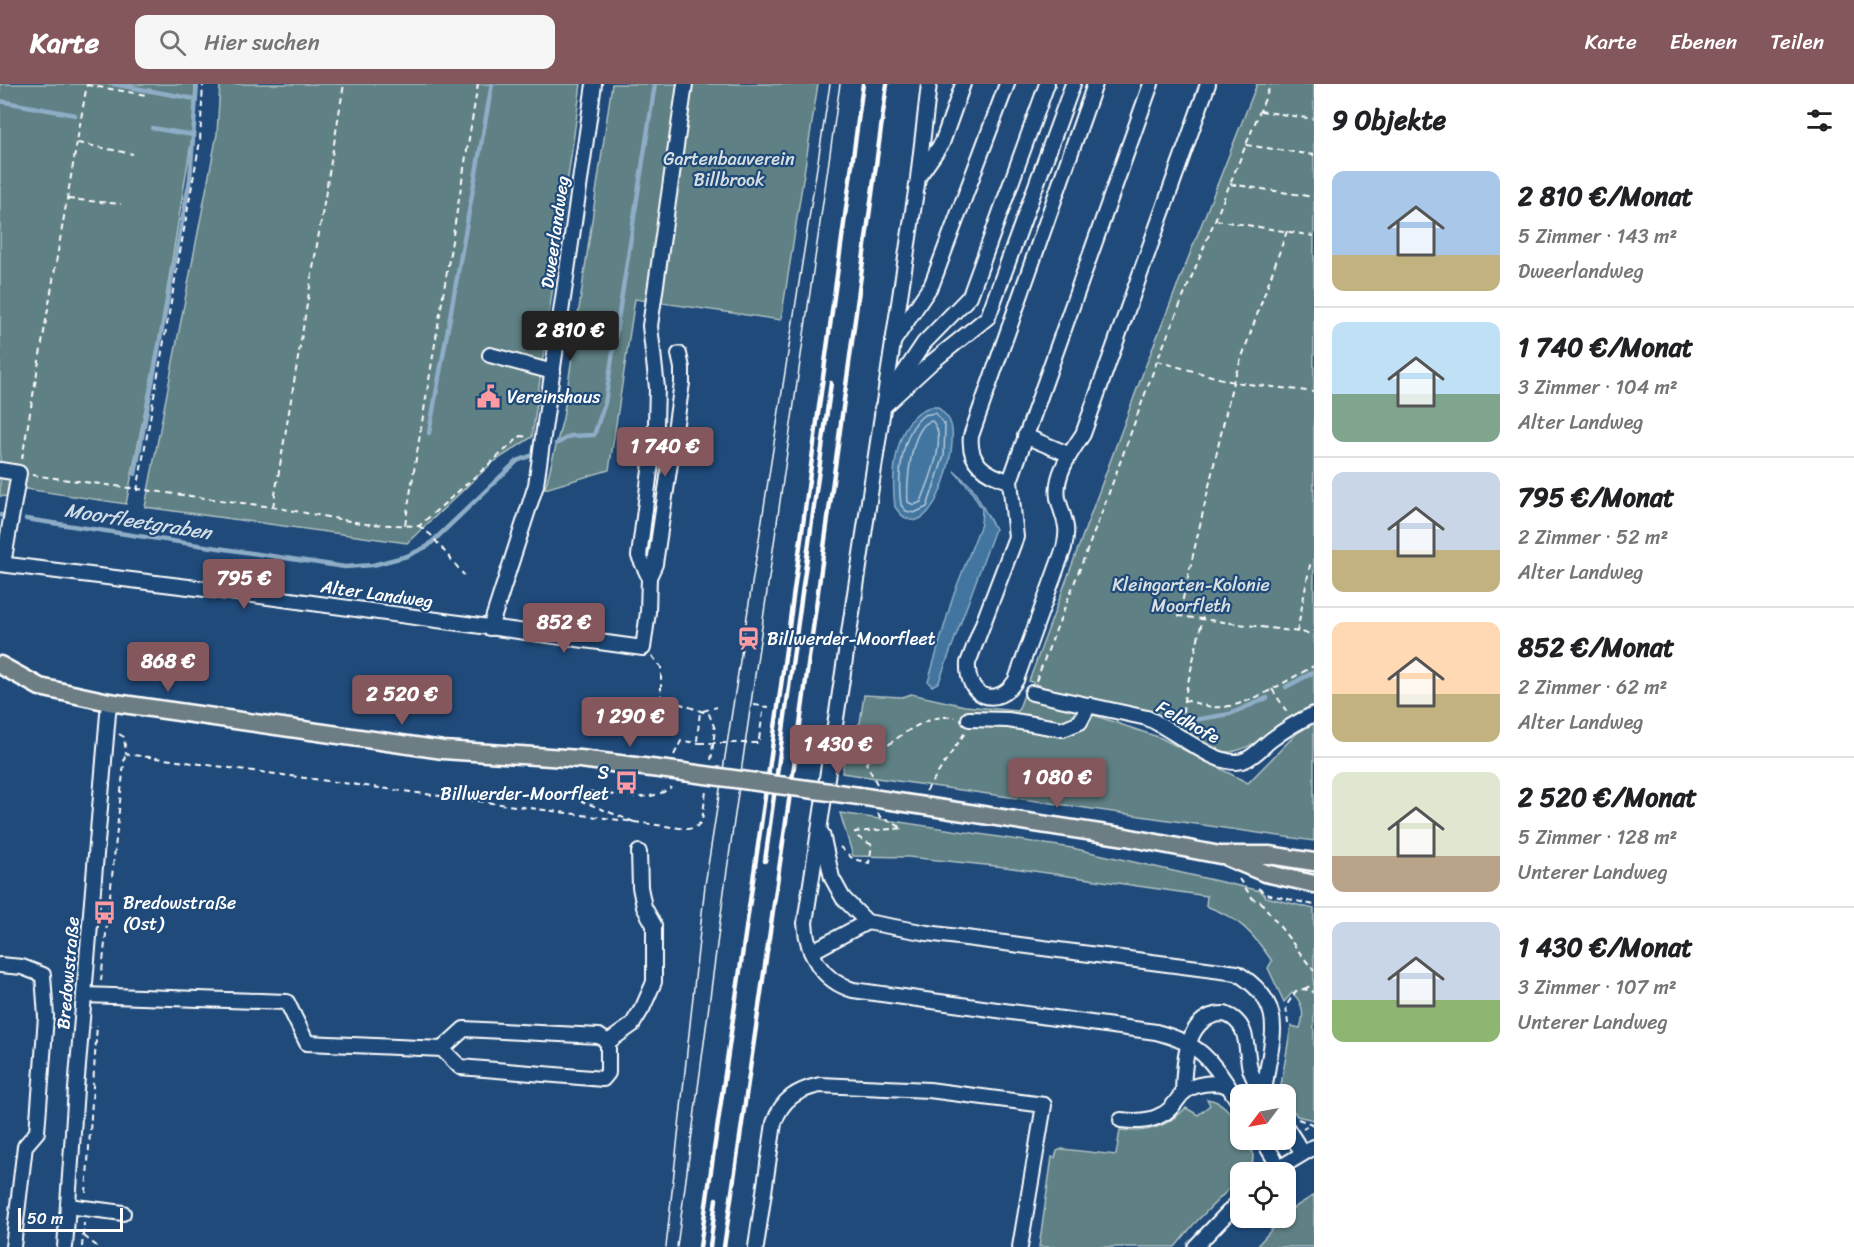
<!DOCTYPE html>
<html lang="de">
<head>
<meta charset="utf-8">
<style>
  body { margin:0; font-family:Sriracha,sans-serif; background:#f6f6f6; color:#202124; height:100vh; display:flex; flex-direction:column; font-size:22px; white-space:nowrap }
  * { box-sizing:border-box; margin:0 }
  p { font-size:20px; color:#757577 }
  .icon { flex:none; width:33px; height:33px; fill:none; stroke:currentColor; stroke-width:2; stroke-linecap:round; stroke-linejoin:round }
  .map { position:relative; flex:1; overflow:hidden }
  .panel { display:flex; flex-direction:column; background:#fff; width:540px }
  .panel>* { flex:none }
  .needle { width:39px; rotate:238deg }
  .controls { position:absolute; left:1230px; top:1000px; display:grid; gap:12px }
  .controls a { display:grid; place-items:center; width:66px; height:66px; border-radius:12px; background:#fff; box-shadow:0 2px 4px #0004; font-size:30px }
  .scale { position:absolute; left:18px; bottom:15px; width:105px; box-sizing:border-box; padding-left:6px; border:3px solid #fff; border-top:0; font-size:16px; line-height:21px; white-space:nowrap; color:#fff; -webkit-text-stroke:4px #1f4a7a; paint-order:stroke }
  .price { position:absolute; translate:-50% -51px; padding:0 14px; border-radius:6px; background:#84575d; color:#fff; font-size:20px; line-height:39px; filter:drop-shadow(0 2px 3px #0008) }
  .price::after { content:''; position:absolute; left:50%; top:36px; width:18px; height:14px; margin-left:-9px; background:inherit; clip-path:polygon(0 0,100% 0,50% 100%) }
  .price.on { background:#222; color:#fff }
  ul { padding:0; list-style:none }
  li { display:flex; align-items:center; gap:18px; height:150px; padding:0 18px }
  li+li { border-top:2px solid #e0e0e0 }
  li span { display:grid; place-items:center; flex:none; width:168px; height:120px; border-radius:12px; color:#555 }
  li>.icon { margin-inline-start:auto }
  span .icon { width:72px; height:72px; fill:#fffc; stroke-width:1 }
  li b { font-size:26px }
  h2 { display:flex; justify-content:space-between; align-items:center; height:72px; padding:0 18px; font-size:26px }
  header { display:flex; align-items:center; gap:36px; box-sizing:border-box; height:84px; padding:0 30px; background:#84575d; color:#fff }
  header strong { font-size:28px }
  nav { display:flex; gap:33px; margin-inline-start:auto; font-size:21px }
  .search { width:420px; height:54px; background:#f6f6f6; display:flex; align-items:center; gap:15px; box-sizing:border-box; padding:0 21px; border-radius:12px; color:#757577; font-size:22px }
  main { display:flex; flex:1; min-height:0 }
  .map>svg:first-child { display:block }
  .green { fill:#5f8084; stroke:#afc0c2; stroke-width:1.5 }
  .water { fill:#4376a0; stroke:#8eadc6; stroke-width:1.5 }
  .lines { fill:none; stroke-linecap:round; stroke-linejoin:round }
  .shore { stroke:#b4c8d9; stroke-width:1.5 }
  .stream { stroke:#8eadc6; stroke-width:4.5 }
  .minor-casing { stroke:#fff; stroke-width:18 }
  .major-casing { stroke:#fff; stroke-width:21 }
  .path { stroke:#fff; stroke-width:2; stroke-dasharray:6 4.5; stroke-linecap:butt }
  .minor { stroke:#1f4a7a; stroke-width:14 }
  .major { stroke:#6c7e84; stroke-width:16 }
  .tram { stroke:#fff; stroke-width:1.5 }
  .rail { stroke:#fff; stroke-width:4.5 }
  .major-bridge-casing { stroke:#fff; stroke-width:21; stroke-linecap:butt }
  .path-bridge { stroke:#fff; stroke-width:2; stroke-dasharray:6 4.5; stroke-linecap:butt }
  .major-bridge { stroke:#6c7e84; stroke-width:16 }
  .labels { text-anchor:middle; stroke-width:4.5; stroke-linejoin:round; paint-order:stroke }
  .park-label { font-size:18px; fill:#d7dfe0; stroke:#1f4a7a }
  .street-label { font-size:18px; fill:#fff; stroke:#1f4a7a }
  .poi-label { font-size:18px; fill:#fff; stroke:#1f4a7a; text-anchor:start }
  .water-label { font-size:20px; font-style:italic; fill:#d0dde7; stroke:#1f4a7a }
</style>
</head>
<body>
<header>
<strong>Karte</strong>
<div class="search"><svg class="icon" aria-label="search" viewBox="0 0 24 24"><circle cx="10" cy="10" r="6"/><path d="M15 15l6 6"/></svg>Hier suchen</div>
<nav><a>Karte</a><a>Ebenen</a><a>Teilen</a></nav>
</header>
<main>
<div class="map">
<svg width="1314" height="1163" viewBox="0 0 1314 1163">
  <rect width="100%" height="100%" fill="#1f4a7a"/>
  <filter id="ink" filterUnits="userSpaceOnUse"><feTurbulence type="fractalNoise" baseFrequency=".0167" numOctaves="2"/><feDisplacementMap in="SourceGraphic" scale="12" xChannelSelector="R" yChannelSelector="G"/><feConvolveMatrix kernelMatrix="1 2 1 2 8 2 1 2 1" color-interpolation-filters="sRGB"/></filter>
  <g filter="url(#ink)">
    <g class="green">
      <path d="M 0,0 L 195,0 L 193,47 L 159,256 L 126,420 L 13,403 L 11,413 L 0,412 Z"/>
      <path d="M 220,0 L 581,0 L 532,353 L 492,379 L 407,459 L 145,423 L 217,50 Z"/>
      <path d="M 612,0 L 818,0 L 781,236 L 635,215 L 609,386 L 545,405 L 563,334 Z"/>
      <path d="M 1257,0 L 1314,0 L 1314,622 C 1293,634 1251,667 1230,668 C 1202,669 1179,637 1153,629 C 1112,616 1069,616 1029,597 L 1144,286 Z"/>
      <path d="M 1025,608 L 1161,654 L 1248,699 L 1297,649 L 1314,639 L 1314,757 L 842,689 L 849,649 L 860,639 L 864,611 L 902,613 L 911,610 L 965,622 L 1018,627 Z"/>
      <path d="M 840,729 L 1072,764 L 1261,807 L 1266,813 L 1314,825 L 1314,1036 L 1297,1032 L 1280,1007 L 1291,942 L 1300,944 C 1305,930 1303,918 1292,909 L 1284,918 L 1268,884 L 1272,877 C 1252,848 1239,834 1206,822 L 1207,812 L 1005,783 L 908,773 L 853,772 Z"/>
      <path d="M 1207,1015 C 1225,1017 1240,1037 1240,1056 L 1247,1056 C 1254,1067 1256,1079 1246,1089 L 1240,1089 L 1240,1094 L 1193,1141 L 1175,1163 L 1039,1163 L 1052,1073 L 1055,1074 L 1057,1067 L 1062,1065 L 1116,1071 L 1120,1046 C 1148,1050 1166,1043 1186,1024 L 1198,1031 L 1210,1021 Z"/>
      <path d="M 1314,1111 L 1314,1163 L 1256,1163 L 1282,1134 L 1286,1134 L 1287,1128 Z"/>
    </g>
    <g class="water">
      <path d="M 931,323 L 938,323 C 942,328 948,332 950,338 C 961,360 930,475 895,423 C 891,392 895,331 931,323 Z"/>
      <path d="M 954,387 L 972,403 L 995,445 L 939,598 L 932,602 L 928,598 L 953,512 L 981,440 L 982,425 L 970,405 Z"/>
    </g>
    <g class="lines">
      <g class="shore">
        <path d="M 935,329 L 945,341 L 944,372 L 927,423 L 914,429 L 906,427 L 901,421 C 897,395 901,348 924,331 Z"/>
        <path d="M 932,337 C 949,353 928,399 921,418 L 914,421 L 908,418 C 906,400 911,340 932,337 Z"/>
      </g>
      <g class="stream">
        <path d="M 113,0 L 195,15"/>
        <path d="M 0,17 L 75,31"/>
        <path d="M 152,44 L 193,51"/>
        <path d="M 429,349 L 492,0"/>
        <path d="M 556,360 L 570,352 L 594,351 L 605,319 L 655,0"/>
        <path d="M 135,390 L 190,95 L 197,0"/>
        <path d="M 0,431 L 4,432"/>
        <path d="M 26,435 L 345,483 L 373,481 L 407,472 L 428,462 L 517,377 L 530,372"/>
        <path d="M 1286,603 L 1314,588"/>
        <path d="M 1194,636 L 1230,630 L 1267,614"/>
      </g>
      <defs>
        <g id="minor">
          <path d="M 929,0 L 918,94 L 805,839 C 807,870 822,897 853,906 L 1156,948 C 1206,961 1213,980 1240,1020"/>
          <path d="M 1151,0 L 1010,397 L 1016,453 L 968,579 C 966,613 997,626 1016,596 L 1064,464 C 1070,440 1063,436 1058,414 C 1054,391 1071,368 1083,350 L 1208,0"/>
          <path d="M 919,92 L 942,59 L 963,0"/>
          <path d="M 893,258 L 932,200 L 1007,0"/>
          <path d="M 490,271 L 553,288"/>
          <path d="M 892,307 L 924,259 L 970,212 L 1047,0"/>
          <path d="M 882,324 L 932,278 L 988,233 L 1073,0"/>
          <path d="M 1025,352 L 1068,370"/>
          <path d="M 0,386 L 19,389 L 3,480"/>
          <path d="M 1010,397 C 986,391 968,379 971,352 L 1095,0"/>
          <path d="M 0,480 L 246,510 L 643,564 L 648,528 L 649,493 L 639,472 L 656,340 L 657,304 L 650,242 L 685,0"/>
          <path d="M 649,493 L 655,480 L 682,299 L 682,284 L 679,270"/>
          <path d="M 490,544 L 536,401 L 594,0"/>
          <path d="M 1032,609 L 1147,634 C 1172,644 1221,688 1245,676 C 1255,672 1262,663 1271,656 C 1284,646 1299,637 1314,630"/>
          <path d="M 969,635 L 1008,636 L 1063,645 L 1080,638 L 1089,621"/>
          <path d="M 822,750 L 832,794 L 843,814 L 867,838 L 927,849 L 1237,889 C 1293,924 1268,958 1264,1011"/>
          <path d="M 811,868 L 867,838"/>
          <path d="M 0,881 L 22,883 L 43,891 L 46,933 L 37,1048 L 25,1062 L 13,1163"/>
          <path d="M 84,911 L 287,918 L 307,959 L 442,965 L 460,983 L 603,995 L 608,989 L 608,958 L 599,952 L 464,945 L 442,965"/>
          <path d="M 608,958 L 632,941 L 643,923 L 654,898 L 654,841 L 644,823 L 640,803 L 639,768"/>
          <path d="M 1183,1009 C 1184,979 1185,929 1225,930 C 1250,939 1245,964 1250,985 C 1253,994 1258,1003 1263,1011"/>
          <path d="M 1121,1036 C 1136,1038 1150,1038 1163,1030 C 1173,1025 1176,1016 1183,1009 C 1194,999 1215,997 1228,1002"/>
          <path d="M 1286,1043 L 1303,1069"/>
          <path d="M 1263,1056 L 1279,1083"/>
          <path d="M 1271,1089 L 1314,1063"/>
          <path d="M 68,1122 L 123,1129"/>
          <path d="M 65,1163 L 76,1005 L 109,618"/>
          <path d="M 756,1163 L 774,1039 C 782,1015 797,1006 820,1001 L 929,1006 L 1044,1021 L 1020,1163"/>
          <path d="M 1195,1163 L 1240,1116"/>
        </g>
        <g id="major">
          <path d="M 0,581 L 40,603 L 109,618 L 443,666 L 580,675 L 683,688"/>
          <path d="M 859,712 L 1126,753 L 1220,771 L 1269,771 L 1314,778"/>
          <path d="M 1229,774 L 1265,789 L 1314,800"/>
        </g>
      </defs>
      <use href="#minor" class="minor-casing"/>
      <use href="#major" class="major-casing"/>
      <g class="path">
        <path d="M 87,1 L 146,11"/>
        <path d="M 1260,27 L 1314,35"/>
        <path d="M 78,59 L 133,70"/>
        <path d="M 1246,61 L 1314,71"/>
        <path d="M 1230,100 L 1314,113"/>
        <path d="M 68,115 L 121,120"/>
        <path d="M 1216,136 L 1314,152"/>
        <path d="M 1287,147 L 1233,298 L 1179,532 L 1314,550"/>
        <path d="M 1157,277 L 1233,298 L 1314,308"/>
        <path d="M 22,375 L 87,0"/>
        <path d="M 32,391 L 273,423 L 366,440 L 419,442 L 521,352 L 529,353"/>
        <path d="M 137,407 L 200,57 L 203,0"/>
        <path d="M 273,423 L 344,0"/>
        <path d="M 405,441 L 478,0"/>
        <path d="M 419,442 L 431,451 L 464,491"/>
        <path d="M 1297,548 L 1310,481 L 1314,475"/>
        <path d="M 652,572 L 661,583 L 661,613 L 709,630 L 715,645 L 711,677"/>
        <path d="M 1036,597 L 1102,428 L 1157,277 L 1271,0"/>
        <path d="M 1272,605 L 1287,628"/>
        <path d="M 1184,616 C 1193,618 1202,621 1211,623 C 1244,627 1286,596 1314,582"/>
        <path d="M 754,621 L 769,623"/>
        <path d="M 703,627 L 717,623"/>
        <path d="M 1182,639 L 1184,616 L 1203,533"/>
        <path d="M 119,650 L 124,653 L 126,670 L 687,745 L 695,744 L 702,737 L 706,707"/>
        <path d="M 759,655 L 764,622"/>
        <path d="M 697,657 L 700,627"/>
        <path d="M 674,671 L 681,657 L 699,659"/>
        <path d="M 877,700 L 866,679 C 890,660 922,629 955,633"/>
        <path d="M 926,707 L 966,647"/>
        <path d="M 634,738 L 569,712 L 568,707 C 597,703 645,725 671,703"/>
        <path d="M 840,763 L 853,775 L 869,779 L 872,761 L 856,752 L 855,748 L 903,744 L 880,733 L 878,729"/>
        <path d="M 1239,795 L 1253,815 L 1261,818 L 1314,887"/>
        <path d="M 1258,804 L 1266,810 L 1314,821"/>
        <path d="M 101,897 L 125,670"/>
        <path d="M 1304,905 L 1314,900"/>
        <path d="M 1288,940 L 1286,922 L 1296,907 L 1304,905 L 1314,908"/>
        <path d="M 1286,1023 L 1291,1030"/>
        <path d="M 1298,1035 L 1312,1040 L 1303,1045"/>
        <path d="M 86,1109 L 97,941"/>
        <path d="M 84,1152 L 98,1163"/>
        <path d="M 82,1163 L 84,1139"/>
      </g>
      <use href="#minor" class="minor"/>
      <use href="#major" class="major"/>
      <g class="tram">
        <path d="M 666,1163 L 705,801 L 830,0"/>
        <path d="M 677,1163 L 725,800 L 840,0"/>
      </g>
      <g class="rail">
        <path d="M 765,777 L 831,299"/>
        <path d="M 700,1163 L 780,609 L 863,0"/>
        <path d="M 710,1163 L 716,1115"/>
        <path d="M 724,1163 L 798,655 L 887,0"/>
      </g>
      <defs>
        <path id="major-bridge" d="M 683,688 L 859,712"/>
      </defs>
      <use href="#major-bridge" class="major-bridge-casing"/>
      <path class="path-bridge" d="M 699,659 L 759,659 L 759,655"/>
      <use href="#major-bridge" class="major-bridge"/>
    </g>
  </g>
  <defs>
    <symbol id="civic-bare" viewBox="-9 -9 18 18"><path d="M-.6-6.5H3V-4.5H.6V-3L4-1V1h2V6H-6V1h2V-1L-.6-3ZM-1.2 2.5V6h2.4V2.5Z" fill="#ff9aa2" stroke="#1f4a7a" stroke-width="2.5" paint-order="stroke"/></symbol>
    <symbol id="station-bare" viewBox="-9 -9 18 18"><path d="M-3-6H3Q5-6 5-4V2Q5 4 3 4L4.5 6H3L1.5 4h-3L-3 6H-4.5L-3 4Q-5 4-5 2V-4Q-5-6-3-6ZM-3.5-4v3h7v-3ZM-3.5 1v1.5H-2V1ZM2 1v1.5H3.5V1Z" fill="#ff9aa2" stroke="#1f4a7a" stroke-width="2.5" paint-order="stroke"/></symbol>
    <symbol id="bus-bare" viewBox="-9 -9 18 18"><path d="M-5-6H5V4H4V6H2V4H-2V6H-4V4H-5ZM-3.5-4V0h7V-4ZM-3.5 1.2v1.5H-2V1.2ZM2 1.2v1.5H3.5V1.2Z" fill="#ff9aa2" stroke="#1f4a7a" stroke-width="2.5" paint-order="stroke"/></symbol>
  </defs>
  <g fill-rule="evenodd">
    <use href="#civic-bare" x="472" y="296" width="33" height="33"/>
    <use href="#station-bare" x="732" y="538" width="33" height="33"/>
    <use href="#bus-bare" x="610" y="682" width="33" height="33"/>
    <use href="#bus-bare" x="88" y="812" width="33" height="33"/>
  </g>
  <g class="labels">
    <g class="park-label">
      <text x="729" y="81">Gartenbauverein<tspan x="729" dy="21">Billbrook</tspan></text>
      <text x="1191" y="507">Kleingarten-Kolonie<tspan x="1191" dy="21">Moorfleth</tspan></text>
    </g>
    <g class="street-label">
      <text transform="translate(555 148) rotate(-82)" y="6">Dweerlandweg</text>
      <text transform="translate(377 510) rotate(8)" y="6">Alter Landweg</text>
      <text transform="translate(1188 638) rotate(29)" y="6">Feldhofe</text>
      <text transform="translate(68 889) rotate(-85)" y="6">Bredowstraße</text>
    </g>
    <g class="poi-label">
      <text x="507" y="319">Vereinshaus</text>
      <text x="767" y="561">Billwerder-Moorfleet</text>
      <text x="609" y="695" text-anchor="end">S<tspan x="609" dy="21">Billwerder-Moorfleet</tspan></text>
      <text x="123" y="825">Bredowstraße<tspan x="123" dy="21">(Ost)</tspan></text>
    </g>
    <g class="water-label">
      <text transform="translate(138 437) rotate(9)" y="7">Moorfleetgraben</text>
    </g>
  </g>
</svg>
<div class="controls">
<a><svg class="needle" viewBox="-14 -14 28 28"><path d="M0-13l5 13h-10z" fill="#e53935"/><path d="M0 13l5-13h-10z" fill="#757577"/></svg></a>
<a><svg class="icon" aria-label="locate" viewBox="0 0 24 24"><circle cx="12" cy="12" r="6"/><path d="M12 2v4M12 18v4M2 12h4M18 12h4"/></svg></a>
</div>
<div class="scale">50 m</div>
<b class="price on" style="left:570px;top:278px">2 810 €</b>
<b class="price" style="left:665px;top:394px">1 740 €</b>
<b class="price" style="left:244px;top:526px">795 €</b>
<b class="price" style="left:564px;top:570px">852 €</b>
<b class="price" style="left:168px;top:609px">868 €</b>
<b class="price" style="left:402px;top:642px">2 520 €</b>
<b class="price" style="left:630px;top:664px">1 290 €</b>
<b class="price" style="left:838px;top:692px">1 430 €</b>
<b class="price" style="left:1057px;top:725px">1 080 €</b>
</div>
<section class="panel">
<h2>9 Objekte<svg class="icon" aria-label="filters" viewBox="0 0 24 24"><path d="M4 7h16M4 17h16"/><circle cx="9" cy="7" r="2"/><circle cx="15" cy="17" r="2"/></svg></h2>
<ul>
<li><span style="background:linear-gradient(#a9c7e8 70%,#c2b280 0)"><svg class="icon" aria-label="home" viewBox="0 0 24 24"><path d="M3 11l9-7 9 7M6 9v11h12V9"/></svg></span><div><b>2 810 €/Monat</b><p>5 Zimmer · 143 m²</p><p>Dweerlandweg</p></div></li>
<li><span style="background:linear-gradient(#bfe0f5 60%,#7fa58c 0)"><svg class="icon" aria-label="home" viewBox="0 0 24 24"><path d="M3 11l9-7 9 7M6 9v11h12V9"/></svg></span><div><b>1 740 €/Monat</b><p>3 Zimmer · 104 m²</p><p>Alter Landweg</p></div></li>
<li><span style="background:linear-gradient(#c9d6e8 65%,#c2b280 0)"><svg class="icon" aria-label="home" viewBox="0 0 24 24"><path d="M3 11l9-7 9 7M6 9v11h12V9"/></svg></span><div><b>795 €/Monat</b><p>2 Zimmer · 52 m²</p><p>Alter Landweg</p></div></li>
<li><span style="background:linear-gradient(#ffd9b3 60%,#c2b280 0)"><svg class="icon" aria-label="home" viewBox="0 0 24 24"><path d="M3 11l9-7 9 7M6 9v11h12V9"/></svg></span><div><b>852 €/Monat</b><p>2 Zimmer · 62 m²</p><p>Alter Landweg</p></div></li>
<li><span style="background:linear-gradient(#dfe7d0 70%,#b9a48a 0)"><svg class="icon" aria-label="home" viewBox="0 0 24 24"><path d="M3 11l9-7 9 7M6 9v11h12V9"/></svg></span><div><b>2 520 €/Monat</b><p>5 Zimmer · 128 m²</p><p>Unterer Landweg</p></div></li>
<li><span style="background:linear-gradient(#c9d6e8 65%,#8fb573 0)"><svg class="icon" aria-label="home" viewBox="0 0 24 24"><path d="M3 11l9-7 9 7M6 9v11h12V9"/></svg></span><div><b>1 430 €/Monat</b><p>3 Zimmer · 107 m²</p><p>Unterer Landweg</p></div></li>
</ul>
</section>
</main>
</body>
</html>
